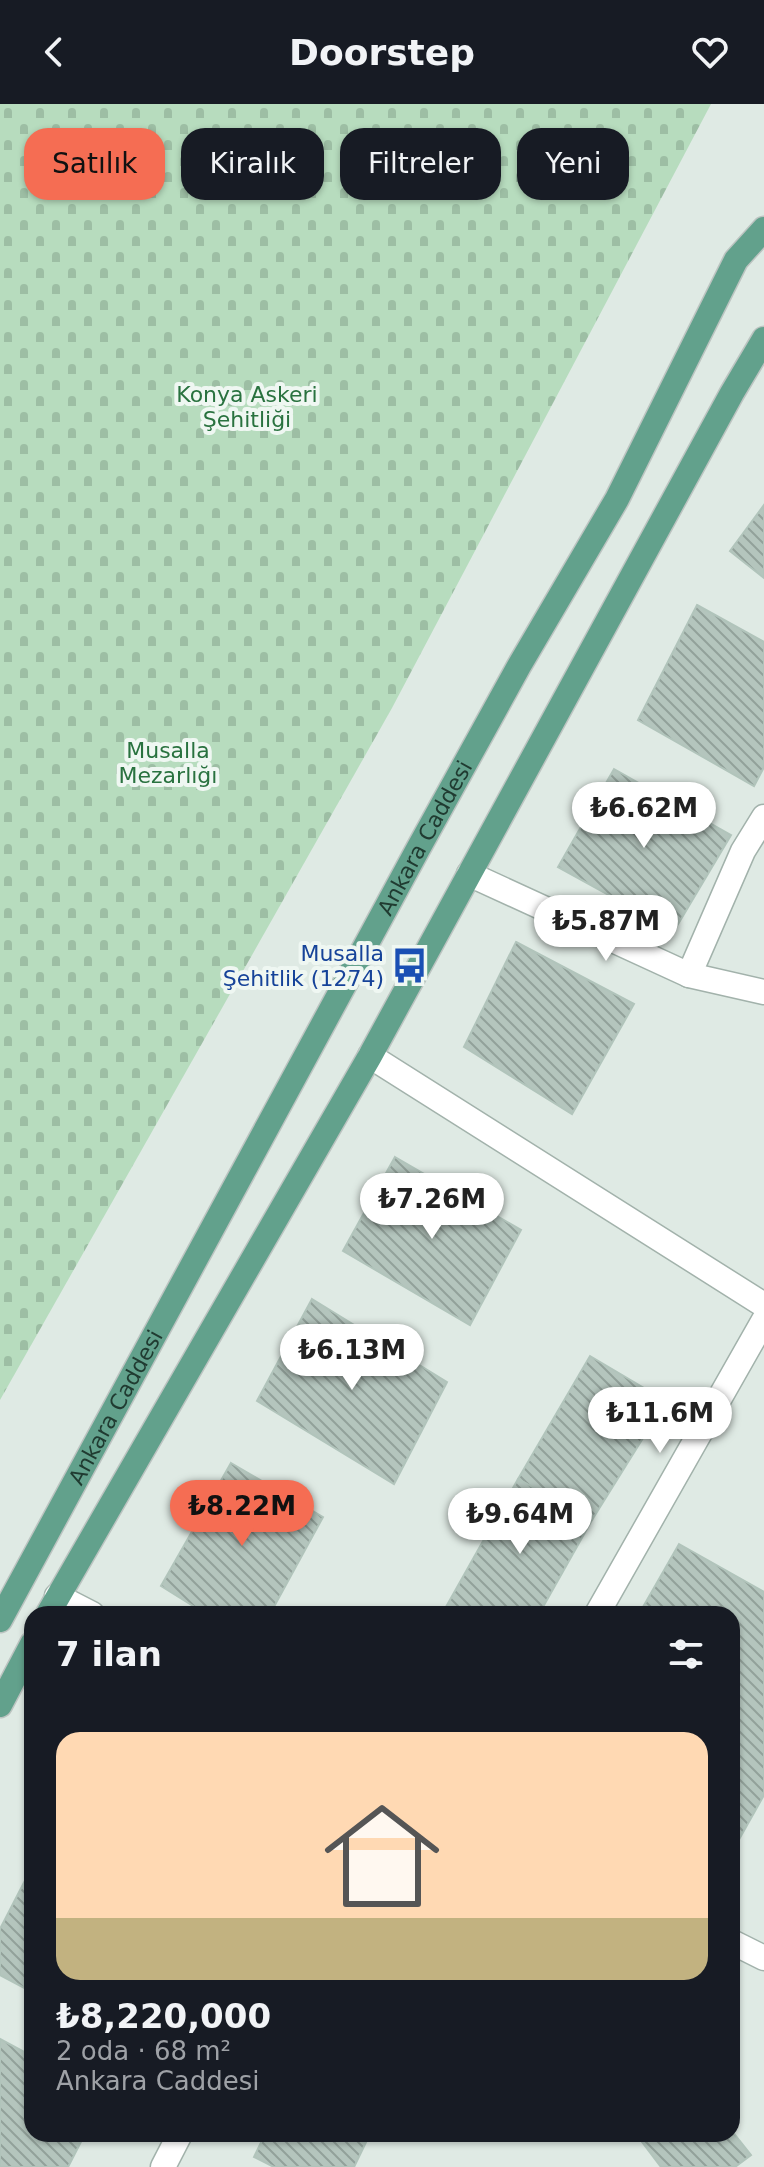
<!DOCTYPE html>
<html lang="tr">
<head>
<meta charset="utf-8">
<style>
  body { margin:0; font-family:"DejaVu Sans",sans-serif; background:#242831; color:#f1f3f6; height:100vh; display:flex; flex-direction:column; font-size:30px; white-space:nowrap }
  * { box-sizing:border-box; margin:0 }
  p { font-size:26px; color:#9ea1a6 }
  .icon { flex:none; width:44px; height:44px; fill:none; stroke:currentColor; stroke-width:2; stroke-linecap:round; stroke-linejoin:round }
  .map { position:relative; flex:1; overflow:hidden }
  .drawer { position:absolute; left:24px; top:1502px; width:716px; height:536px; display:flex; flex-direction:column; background:#171b24; border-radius:24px; box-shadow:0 2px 6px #0004 }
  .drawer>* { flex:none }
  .hud { position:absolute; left:24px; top:24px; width:716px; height:72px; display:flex; gap:16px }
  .price { position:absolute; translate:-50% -68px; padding:0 18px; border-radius:28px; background:#fff; color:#222; font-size:26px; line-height:52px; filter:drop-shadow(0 2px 4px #0008) }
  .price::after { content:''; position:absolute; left:50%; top:48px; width:24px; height:18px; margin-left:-12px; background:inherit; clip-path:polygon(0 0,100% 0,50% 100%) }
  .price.on { background:#f56d53; color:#111 }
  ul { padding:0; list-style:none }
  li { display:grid; align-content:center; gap:16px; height:424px; padding:0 32px }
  li span { display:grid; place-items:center; height:248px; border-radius:24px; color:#555 }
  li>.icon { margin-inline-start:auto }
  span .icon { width:144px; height:144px; fill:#fffc; stroke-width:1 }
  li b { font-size:34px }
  h2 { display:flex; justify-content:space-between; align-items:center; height:96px; padding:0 32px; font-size:34px }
  .pill { padding:0 28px; border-radius:24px; background:#171b24; box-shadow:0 2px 6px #0004; font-size:28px; line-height:72px }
  .pill.on { background:#f56d53; color:#111 }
  header { display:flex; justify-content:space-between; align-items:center; height:104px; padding:0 32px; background:#171b24; font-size:36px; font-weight:700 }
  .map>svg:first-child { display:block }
  .cemetery { fill:url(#cemetery-stones) }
  .building { fill:url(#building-back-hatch); stroke:#b1c4bb; stroke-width:2 }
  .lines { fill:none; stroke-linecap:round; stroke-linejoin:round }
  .minor-casing { stroke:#a2b2ab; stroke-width:27 }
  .primary-casing { stroke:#bcc4c1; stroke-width:27 }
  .minor { stroke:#fff; stroke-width:24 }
  .primary { stroke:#62a18c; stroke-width:24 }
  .labels { text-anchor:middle; stroke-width:8; stroke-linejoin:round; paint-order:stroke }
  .park-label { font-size:22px; fill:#29723f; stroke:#eff7f2 }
  .street-label { font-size:22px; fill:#203b31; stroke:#eff7f2 }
  .transit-label { font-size:22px; fill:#164399; stroke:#eff7f2; text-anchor:end }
</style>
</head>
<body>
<header><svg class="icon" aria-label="back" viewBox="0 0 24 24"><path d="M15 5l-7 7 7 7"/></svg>Doorstep<svg class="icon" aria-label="heart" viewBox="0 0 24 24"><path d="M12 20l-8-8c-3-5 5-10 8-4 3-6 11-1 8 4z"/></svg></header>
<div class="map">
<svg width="764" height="2063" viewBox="0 0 764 2063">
  <defs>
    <pattern id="cemetery-stones" width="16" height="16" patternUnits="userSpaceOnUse" patternTransform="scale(2)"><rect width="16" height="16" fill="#b7dcbe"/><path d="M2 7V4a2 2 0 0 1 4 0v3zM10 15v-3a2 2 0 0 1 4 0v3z" fill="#9dbea4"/></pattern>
    <pattern id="building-back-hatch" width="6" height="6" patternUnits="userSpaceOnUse" patternTransform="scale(2)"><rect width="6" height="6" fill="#b4c5bd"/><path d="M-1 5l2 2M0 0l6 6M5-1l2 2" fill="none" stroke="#92a19a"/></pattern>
  </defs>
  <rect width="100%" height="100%" fill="#dfeae4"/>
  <path class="cemetery" d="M 0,0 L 711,0 L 392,604 L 0,1296 Z"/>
  <g class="building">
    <path d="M 764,401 L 764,474 L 730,447 Z"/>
    <path d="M 697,501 L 764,538 L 764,663 L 754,682 L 638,616 Z"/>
    <path d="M 614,665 L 731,731 L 674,827 L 558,763 Z"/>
    <path d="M 516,838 L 634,900 L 572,1010 L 464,943 Z"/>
    <path d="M 395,1053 L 521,1126 L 470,1221 L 343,1147 Z"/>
    <path d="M 312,1195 L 447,1278 L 394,1380 L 257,1297 Z"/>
    <path d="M 590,1252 L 666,1297 L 592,1416 L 518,1375 Z"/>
    <path d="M 231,1359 L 323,1413 L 270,1510 L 206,1510 L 161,1482 Z"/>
    <path d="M 518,1375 L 592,1416 L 539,1510 L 442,1510 Z"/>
    <path d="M 679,1440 L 764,1488 L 764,1691 L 732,1748 L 732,1510 L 639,1510 Z"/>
    <path d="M 32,1763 L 32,1888 L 0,1871 L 0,1825 Z"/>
    <path d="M 0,1935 L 32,1952 L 32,2030 L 85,2030 L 68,2063 L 0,2063 Z"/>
    <path d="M 732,2027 L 751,2051 L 735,2063 L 661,2063 L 636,2030 L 732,2030 Z"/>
    <path d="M 265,2030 L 370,2030 L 354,2063 L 274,2063 L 254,2053 Z"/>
  </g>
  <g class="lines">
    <defs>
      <g id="minor">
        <path d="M 469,770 L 689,871 L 764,888"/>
        <path d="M 689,871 L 743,747 L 764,713"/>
        <path d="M 370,952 L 764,1201"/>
        <path d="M 57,1492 L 92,1510"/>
        <path d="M 597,1510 L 764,1216"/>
        <path d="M 732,1838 L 764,1854"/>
        <path d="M 163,2063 L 180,2030"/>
      </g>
      <g id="primary">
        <path d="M 48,1510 L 370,952 L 732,289 L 764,235"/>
        <path id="s1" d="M 0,1516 L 418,745 L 519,562 L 617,395 L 736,156 L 764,125"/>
        <path d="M 0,1601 L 32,1540"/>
      </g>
    </defs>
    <use href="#minor" class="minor-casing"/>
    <use href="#primary" class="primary-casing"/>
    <use href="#minor" class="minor"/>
    <use href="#primary" class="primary"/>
  </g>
  <defs>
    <symbol id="bus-bare" viewBox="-9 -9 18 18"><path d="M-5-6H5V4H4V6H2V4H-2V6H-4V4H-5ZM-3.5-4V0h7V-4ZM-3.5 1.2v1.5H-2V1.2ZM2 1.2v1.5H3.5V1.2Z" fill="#1a4fb4" stroke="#eff7f2" stroke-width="2.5" paint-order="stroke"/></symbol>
  </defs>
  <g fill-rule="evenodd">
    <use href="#bus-bare" x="384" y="836" width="51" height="51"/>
  </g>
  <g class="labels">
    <g class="park-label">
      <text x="247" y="298">Konya Askeri<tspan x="247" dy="25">Şehitliği</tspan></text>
      <text x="168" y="654">Musalla<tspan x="168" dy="25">Mezarlığı</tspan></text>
    </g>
    <g class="street-label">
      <text dy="8" stroke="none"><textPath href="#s1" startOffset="890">Ankara Caddesi</textPath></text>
      <text dy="8" stroke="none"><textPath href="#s1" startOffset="242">Ankara Caddesi</textPath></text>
    </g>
    <g class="transit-label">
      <text x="384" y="857">Musalla<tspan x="384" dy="25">Şehitlik (1274)</tspan></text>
    </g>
  </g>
</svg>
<b class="price" style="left:644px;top:746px">₺6.62M</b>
<b class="price" style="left:606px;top:859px">₺5.87M</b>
<b class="price" style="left:432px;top:1137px">₺7.26M</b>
<b class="price" style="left:352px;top:1288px">₺6.13M</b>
<b class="price" style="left:660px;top:1351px">₺11.6M</b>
<b class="price on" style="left:242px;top:1444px">₺8.22M</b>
<b class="price" style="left:520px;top:1452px">₺9.64M</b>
<div class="hud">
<a class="pill on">Satılık</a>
<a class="pill">Kiralık</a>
<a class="pill">Filtreler</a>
<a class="pill">Yeni</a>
</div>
<section class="drawer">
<h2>7 ilan<svg class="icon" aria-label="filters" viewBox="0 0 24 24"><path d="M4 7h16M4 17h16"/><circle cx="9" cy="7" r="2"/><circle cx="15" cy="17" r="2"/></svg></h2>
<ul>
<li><span style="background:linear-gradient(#ffd9b3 75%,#c2b280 0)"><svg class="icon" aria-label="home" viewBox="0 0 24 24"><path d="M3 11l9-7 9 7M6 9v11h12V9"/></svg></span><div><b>₺8,220,000</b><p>2 oda · 68 m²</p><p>Ankara Caddesi</p></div></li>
</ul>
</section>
</div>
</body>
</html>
